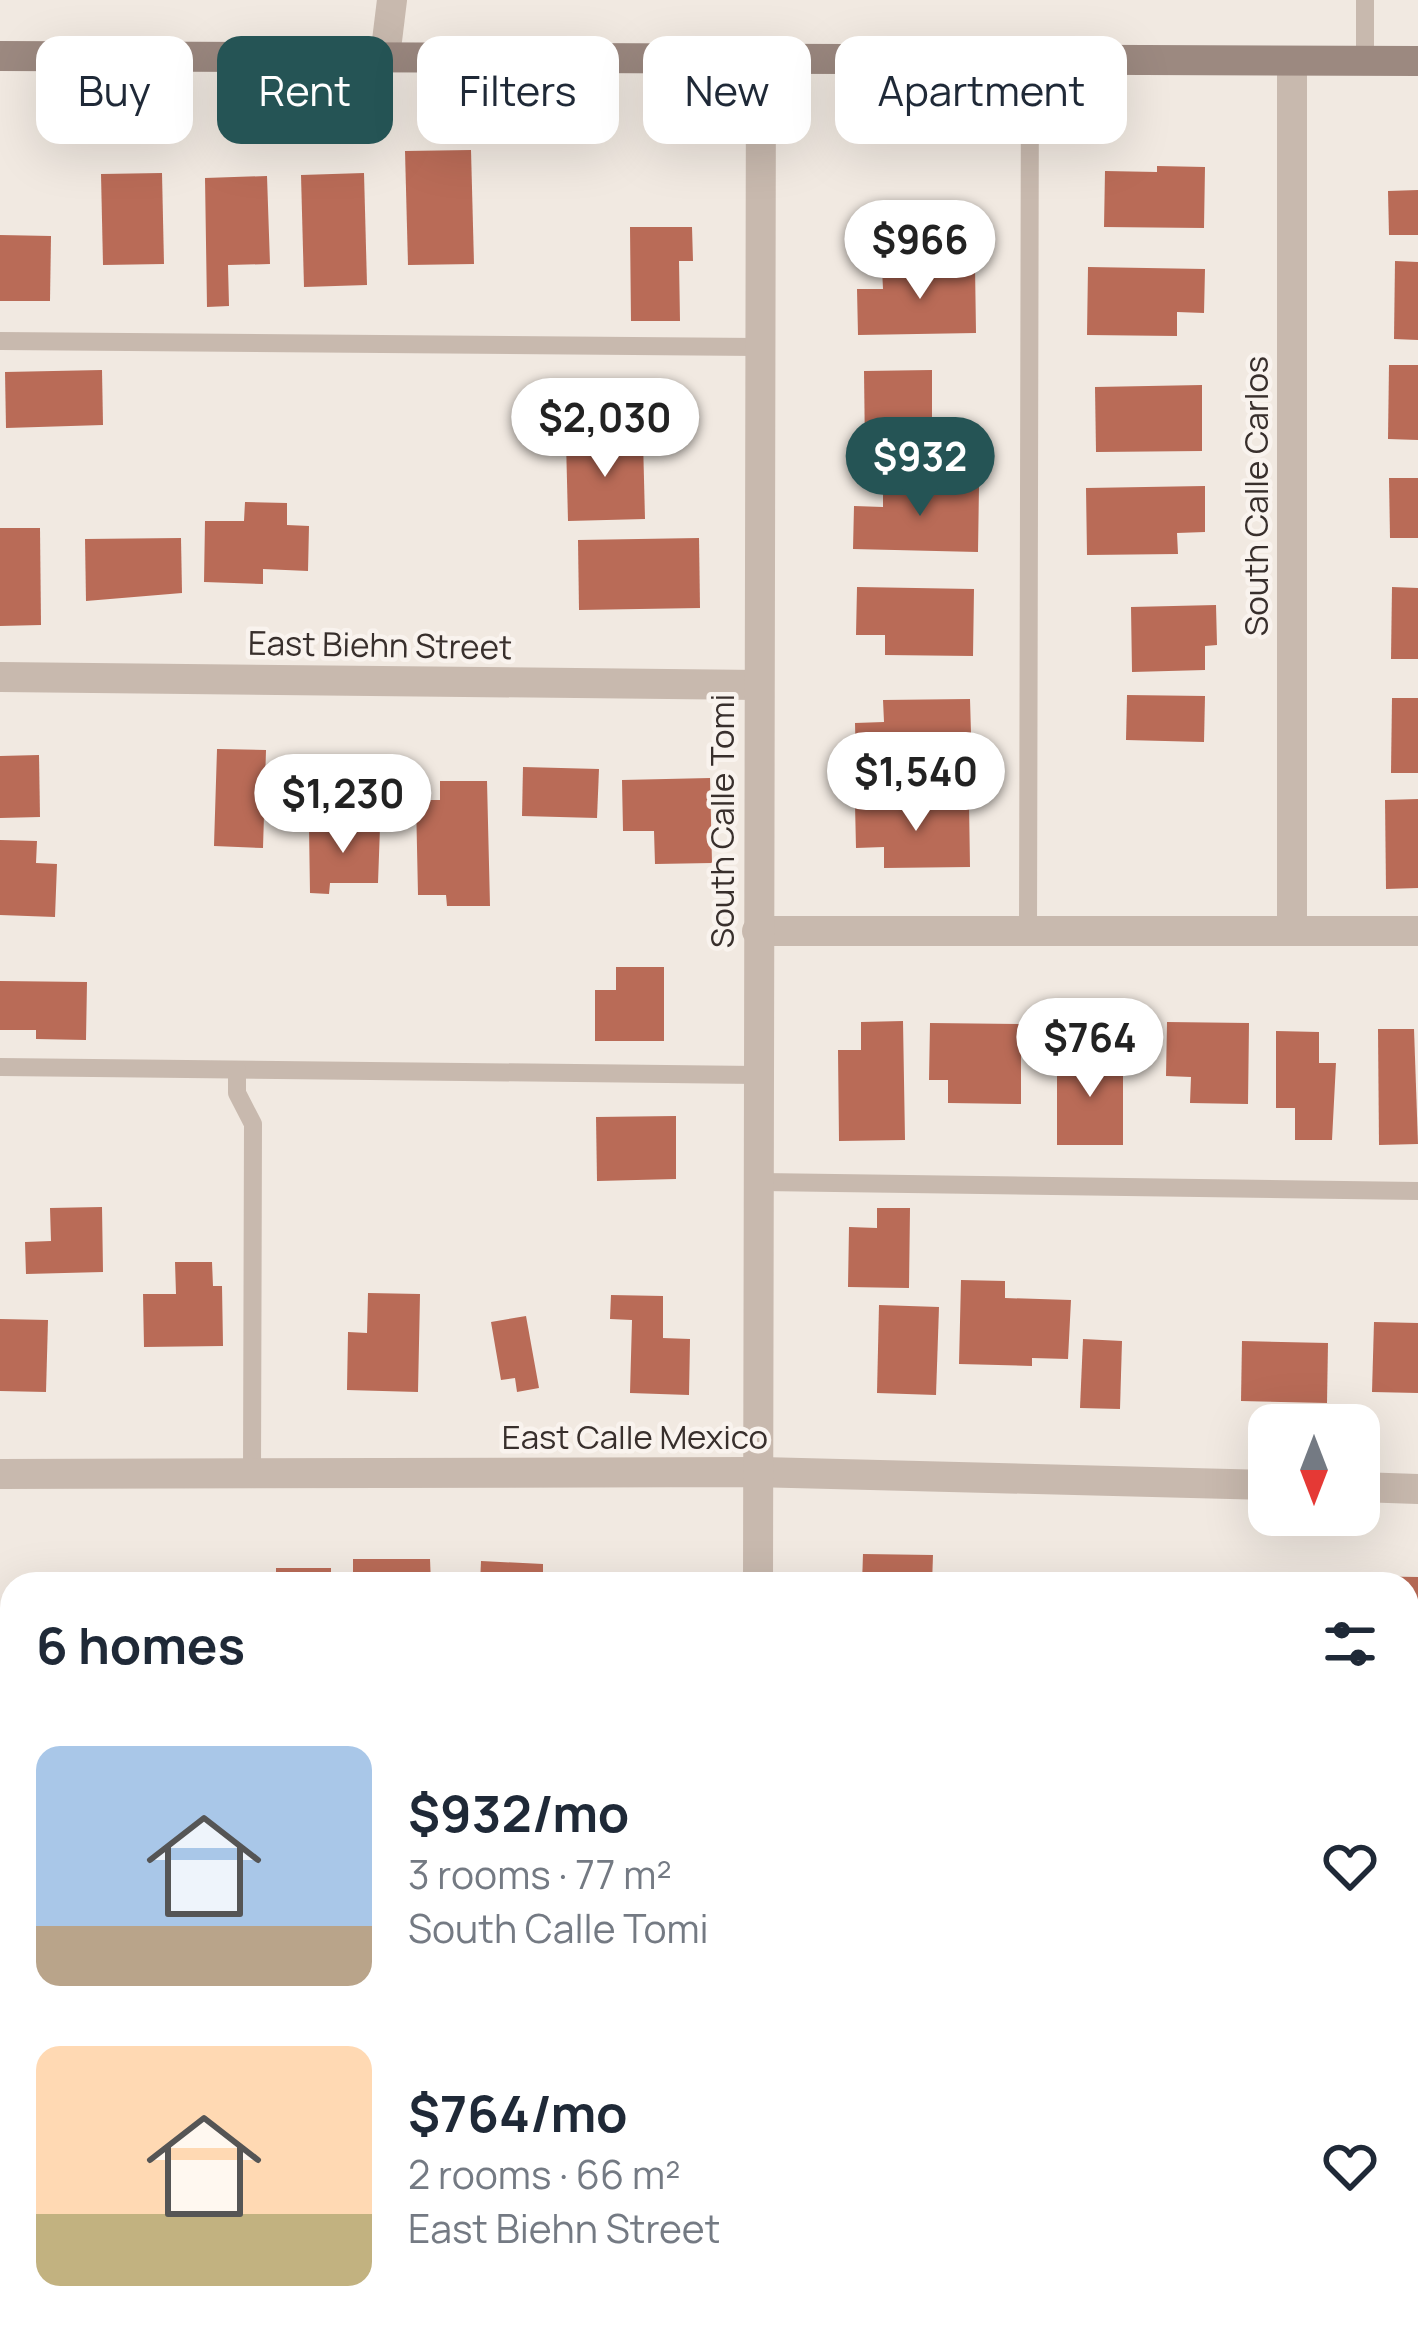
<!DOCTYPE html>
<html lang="en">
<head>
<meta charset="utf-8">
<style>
  body { margin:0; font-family:Manrope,sans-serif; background:#f6f6f7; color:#1f2937; height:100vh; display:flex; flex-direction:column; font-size:45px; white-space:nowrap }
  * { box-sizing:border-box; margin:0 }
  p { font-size:39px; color:#747a83 }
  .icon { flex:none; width:66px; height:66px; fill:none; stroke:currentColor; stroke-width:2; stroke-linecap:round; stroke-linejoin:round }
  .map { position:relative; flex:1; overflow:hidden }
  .sheet { position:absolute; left:0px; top:1572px; width:1419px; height:768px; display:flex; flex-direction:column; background:#fff; border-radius:36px 36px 0 0; box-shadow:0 12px 48px #0002 }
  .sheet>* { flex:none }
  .banner { position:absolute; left:36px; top:36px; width:1347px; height:108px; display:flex; gap:24px }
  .needle { width:78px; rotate:180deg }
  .controls { position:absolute; left:1248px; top:1404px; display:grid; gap:24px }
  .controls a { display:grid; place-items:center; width:132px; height:132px; border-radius:24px; background:#fff; box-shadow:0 12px 48px #0002; font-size:60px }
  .price { position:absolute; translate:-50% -102px; padding:0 27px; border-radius:42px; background:#fff; color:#222; font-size:39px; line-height:78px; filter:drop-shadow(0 3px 6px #0008) }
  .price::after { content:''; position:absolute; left:50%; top:72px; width:36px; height:27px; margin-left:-18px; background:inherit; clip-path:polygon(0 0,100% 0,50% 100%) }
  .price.active { background:#255455; color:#fff }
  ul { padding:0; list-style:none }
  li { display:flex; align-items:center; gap:36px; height:300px; padding:0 36px }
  li span { display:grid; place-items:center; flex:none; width:336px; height:240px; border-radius:24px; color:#555 }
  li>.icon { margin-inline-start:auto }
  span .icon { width:144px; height:144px; fill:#fffc; stroke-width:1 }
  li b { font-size:51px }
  h2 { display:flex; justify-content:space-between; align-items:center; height:144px; padding:0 36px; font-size:51px }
  .chip { padding:0 42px; border-radius:24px; background:#fff; box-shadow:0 12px 48px #0002; font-size:42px; line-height:108px }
  .chip.active { background:#255455; color:#fff }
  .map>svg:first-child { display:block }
  .green { fill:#b7bfa3 }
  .building { fill:#b96b57 }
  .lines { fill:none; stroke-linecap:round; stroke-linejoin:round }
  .service { stroke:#c8b9ae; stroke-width:18 }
  .minor { stroke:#c8b9ae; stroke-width:30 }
  .secondary { stroke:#9c8980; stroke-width:30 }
  .labels { text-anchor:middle; stroke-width:9; stroke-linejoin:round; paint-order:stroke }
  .street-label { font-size:33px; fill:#382f2c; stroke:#f9f3ee }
</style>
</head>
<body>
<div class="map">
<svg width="1418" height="2340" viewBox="0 0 1418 2340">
  <rect width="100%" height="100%" fill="#f1e9e1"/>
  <path class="green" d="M 1407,2237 L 1418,2237 L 1418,2340 L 1075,2340 L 1075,2328 L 1407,2328 Z"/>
  <g class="building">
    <path d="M 471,150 L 474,264 L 408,265 L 405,151 Z"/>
    <path d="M 1157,166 L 1205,167 L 1204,228 L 1104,227 L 1105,171 L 1157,172 Z"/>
    <path d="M 162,173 L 164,264 L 103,265 L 101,174 Z"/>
    <path d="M 364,173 L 367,285 L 304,287 L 301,175 Z"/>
    <path d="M 267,176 L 270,264 L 228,265 L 229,306 L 207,307 L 205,178 Z"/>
    <path d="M 1418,190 L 1418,235 L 1389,235 L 1388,191 Z"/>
    <path d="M 630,227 L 692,227 L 693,261 L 679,261 L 680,321 L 631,321 Z"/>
    <path d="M 0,235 L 51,236 L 50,301 L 0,301 Z"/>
    <path d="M 1395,261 L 1418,262 L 1418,340 L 1394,339 Z"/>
    <path d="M 975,266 L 976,333 L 858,335 L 857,289 L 883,289 L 882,268 Z"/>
    <path d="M 1088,267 L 1205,269 L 1204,313 L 1177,312 L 1177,336 L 1087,335 Z"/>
    <path d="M 1389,365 L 1418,365 L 1418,440 L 1388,439 Z"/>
    <path d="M 102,370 L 103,425 L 6,428 L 5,372 Z"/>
    <path d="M 932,370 L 932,452 L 865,452 L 864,371 Z"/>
    <path d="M 1202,385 L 1202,451 L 1096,452 L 1095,387 Z"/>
    <path d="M 643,440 L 645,519 L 568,521 L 566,441 Z"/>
    <path d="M 1389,478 L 1418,478 L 1418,538 L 1390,538 Z"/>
    <path d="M 883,483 L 979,486 L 978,552 L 853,549 L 854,506 L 883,507 Z"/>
    <path d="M 1205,486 L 1205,532 L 1177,533 L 1178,554 L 1087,555 L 1086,488 Z"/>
    <path d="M 245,502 L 287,503 L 287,525 L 309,526 L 308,571 L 263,569 L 263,584 L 204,582 L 205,521 L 244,521 Z"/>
    <path d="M 0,528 L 40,528 L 41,625 L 0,626 Z"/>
    <path d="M 181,538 L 182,593 L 86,601 L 85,539 Z"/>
    <path d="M 699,538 L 700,608 L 579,610 L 578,540 Z"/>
    <path d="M 857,587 L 974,589 L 973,656 L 885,655 L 885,635 L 856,635 Z"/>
    <path d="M 1392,587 L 1418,588 L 1418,659 L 1391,659 Z"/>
    <path d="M 1216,605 L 1217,645 L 1205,646 L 1205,670 L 1132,672 L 1131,607 Z"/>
    <path d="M 1127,695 L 1205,696 L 1204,742 L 1126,740 Z"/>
    <path d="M 1392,698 L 1418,698 L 1418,773 L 1391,773 Z"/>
    <path d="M 970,699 L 972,767 L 856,769 L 855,723 L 884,722 L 883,700 Z"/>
    <path d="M 217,749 L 266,750 L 263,848 L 214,846 Z"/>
    <path d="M 39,755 L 40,817 L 0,818 L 0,756 Z"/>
    <path d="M 523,767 L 599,769 L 597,818 L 522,816 Z"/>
    <path d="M 710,778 L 712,863 L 655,864 L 654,831 L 623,831 L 622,780 Z"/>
    <path d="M 440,781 L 487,781 L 490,906 L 447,906 L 446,895 L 418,895 L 416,800 L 440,800 Z"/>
    <path d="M 1418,799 L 1418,888 L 1386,889 L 1385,800 Z"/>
    <path d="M 969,803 L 970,867 L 884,868 L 884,847 L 856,848 L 855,804 Z"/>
    <path d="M 309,827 L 380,827 L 378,883 L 330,883 L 329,894 L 310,893 Z"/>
    <path d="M 0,840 L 37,841 L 36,863 L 57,864 L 55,917 L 0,915 Z"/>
    <path d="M 616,967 L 664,967 L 664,1041 L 595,1041 L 595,990 L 616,990 Z"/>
    <path d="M 0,981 L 87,982 L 86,1040 L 36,1039 L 36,1030 L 0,1030 Z"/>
    <path d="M 903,1021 L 905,1140 L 839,1141 L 838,1050 L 861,1050 L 861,1022 Z"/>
    <path d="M 1167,1022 L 1249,1023 L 1248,1104 L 1190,1103 L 1191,1077 L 1166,1076 Z"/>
    <path d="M 930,1023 L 1021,1024 L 1021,1104 L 948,1103 L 948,1080 L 929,1080 Z"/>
    <path d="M 1378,1029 L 1414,1029 L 1418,1144 L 1379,1145 Z"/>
    <path d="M 1276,1031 L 1319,1032 L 1319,1063 L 1336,1063 L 1332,1140 L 1295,1140 L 1295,1108 L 1276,1108 Z"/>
    <rect x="1057" y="1054" width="66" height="91"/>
    <path d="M 676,1116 L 676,1179 L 597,1181 L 596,1117 Z"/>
    <path d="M 102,1207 L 103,1272 L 26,1274 L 25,1242 L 51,1241 L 50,1208 Z"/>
    <path d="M 877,1208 L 910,1208 L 909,1288 L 848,1287 L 849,1227 L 877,1228 Z"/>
    <path d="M 175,1262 L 212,1262 L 213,1286 L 222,1286 L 223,1346 L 144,1347 L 143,1294 L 176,1294 Z"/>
    <path d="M 961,1280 L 1005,1281 L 1005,1298 L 1071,1300 L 1068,1359 L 1032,1358 L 1032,1366 L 959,1364 Z"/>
    <path d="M 368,1293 L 420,1294 L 418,1392 L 347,1390 L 348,1332 L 367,1333 Z"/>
    <path d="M 611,1295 L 663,1296 L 663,1338 L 690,1339 L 689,1395 L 630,1393 L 632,1320 L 610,1319 Z"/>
    <path d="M 879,1305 L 939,1307 L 936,1395 L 877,1393 Z"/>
    <path d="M 526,1316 L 539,1388 L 517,1392 L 515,1378 L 501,1380 L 491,1322 Z"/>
    <path d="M 0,1319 L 48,1320 L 46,1392 L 0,1391 Z"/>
    <path d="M 1374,1322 L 1418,1323 L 1418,1393 L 1372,1392 Z"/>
    <path d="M 1083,1339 L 1122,1341 L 1120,1409 L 1080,1408 Z"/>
    <path d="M 1242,1341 L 1328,1343 L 1327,1403 L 1241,1401 Z"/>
    <path d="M 863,1554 L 933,1555 L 932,1584 L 862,1584 Z"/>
    <path d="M 353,1559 L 430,1559 L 431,1584 L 353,1584 Z"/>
    <path d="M 481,1561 L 543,1564 L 543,1584 L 480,1584 Z"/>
    <rect x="276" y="1568" width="55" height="16"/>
    <path d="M 1356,1576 L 1418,1577 L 1418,1664 L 1407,1663 L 1407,1584 L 1356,1584 Z"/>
    <rect x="1" y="1695" width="11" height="106"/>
    <path d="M 1413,1896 L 1418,1896 L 1418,1969 L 1412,1969 Z"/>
    <rect x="0" y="1939" width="12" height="37"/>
    <rect x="1407" y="1994" width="11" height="160"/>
    <rect x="0" y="2098" width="12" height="42"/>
    <path d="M 856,2330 L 917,2332 L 916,2340 L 856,2340 Z"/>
  </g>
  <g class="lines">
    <g class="service">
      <path d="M 1365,61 L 1365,0"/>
      <path d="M 0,341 L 758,347"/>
      <path d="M 1028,931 L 1030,60"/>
      <path d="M 0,1067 L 757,1075"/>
      <path d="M 237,1070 L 237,1093 L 253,1124 L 252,1474"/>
      <path d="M 757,1182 L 1418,1191"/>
      <path d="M 0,1857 L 12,1857"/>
      <path d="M 1407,1865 L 1418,1865"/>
    </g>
    <g class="minor">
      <path d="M 385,57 L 392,0"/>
      <path d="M 1292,61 L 1292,931"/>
      <path d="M 0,677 L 759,685"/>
      <path d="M 757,931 L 1418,931"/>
      <path d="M 0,1474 L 757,1472 L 1269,1485"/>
      <path d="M 1359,1487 L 1418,1489"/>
      <path d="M 758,1584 L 761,58"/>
      <path d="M 1407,2237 L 1418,2237"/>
      <path d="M 0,2241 L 12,2241"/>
      <path d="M 763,2328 L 763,2340"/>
    </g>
    <path class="secondary" d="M 0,56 L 1418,61"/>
  </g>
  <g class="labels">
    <g class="street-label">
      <text transform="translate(1256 496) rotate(-90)" y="12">South Calle Carlos</text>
      <text transform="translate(380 645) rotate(1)" y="12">East Biehn Street</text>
      <text transform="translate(722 821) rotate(-90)" y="12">South Calle Tomi</text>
      <text x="635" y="1449">East Calle Mexico</text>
    </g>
  </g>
</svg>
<div class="controls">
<a><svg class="needle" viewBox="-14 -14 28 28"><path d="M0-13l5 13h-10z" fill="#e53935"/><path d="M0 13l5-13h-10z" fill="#747a83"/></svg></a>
</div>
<b class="price" style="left:920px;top:302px">$966</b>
<b class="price" style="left:605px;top:480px">$2,030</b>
<b class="price active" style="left:920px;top:519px">$932</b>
<b class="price" style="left:916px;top:834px">$1,540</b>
<b class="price" style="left:343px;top:856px">$1,230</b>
<b class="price" style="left:1090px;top:1100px">$764</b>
<div class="banner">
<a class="chip">Buy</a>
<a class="chip active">Rent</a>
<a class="chip">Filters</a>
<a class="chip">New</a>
<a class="chip">Apartment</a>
</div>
<section class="sheet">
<h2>6 homes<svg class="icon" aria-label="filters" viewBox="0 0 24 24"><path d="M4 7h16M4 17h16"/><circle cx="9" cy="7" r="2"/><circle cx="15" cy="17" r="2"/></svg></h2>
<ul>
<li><span style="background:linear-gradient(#a9c7e8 75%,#b9a48a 0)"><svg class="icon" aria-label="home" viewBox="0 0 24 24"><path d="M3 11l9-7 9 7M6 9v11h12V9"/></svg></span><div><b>$932/mo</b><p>3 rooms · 77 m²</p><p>South Calle Tomi</p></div><svg class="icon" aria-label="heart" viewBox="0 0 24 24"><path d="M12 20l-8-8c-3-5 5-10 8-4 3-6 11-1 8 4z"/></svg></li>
<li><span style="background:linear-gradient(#ffd9b3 70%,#c2b280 0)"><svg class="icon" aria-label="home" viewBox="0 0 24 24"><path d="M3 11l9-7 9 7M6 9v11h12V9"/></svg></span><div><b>$764/mo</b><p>2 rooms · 66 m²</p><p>East Biehn Street</p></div><svg class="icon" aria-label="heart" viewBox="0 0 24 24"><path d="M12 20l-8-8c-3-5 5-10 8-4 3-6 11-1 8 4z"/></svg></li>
</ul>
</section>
</div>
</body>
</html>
